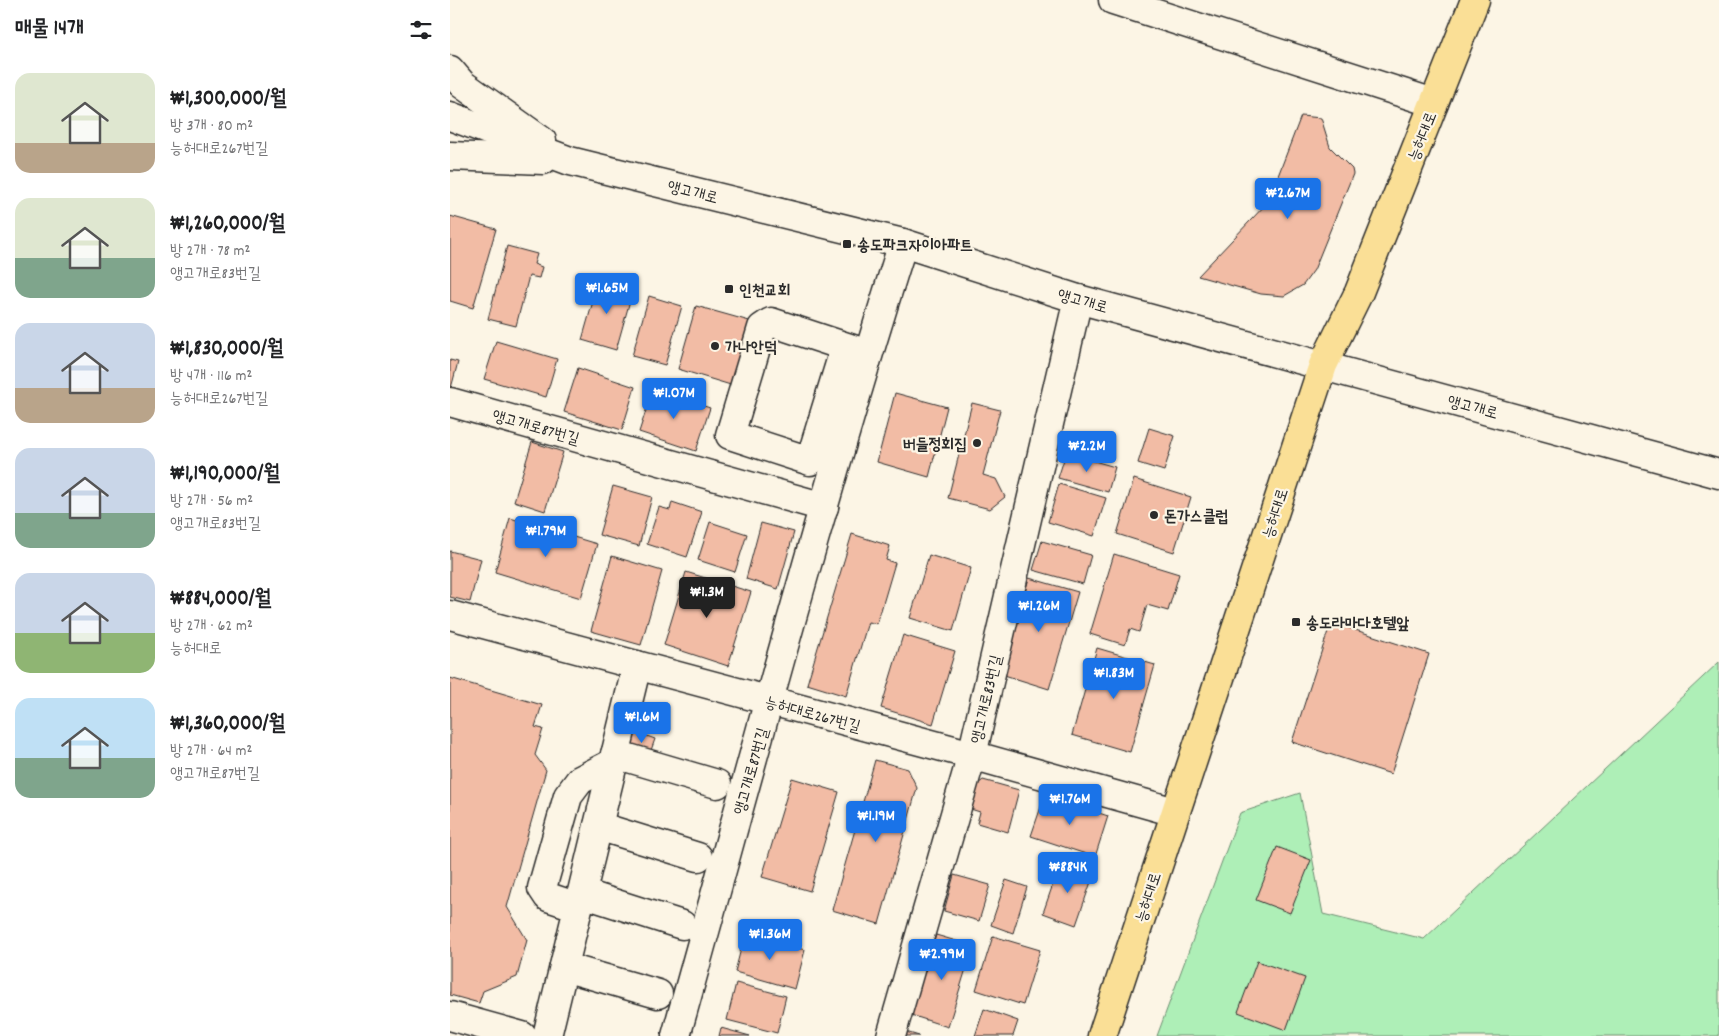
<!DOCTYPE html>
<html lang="ko">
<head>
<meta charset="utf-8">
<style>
  body { margin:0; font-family:Dekko,"Poor Story",sans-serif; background:#f2f2f2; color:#202124; height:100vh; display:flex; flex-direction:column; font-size:19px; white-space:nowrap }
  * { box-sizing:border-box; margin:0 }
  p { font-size:16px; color:#757577 }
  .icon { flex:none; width:28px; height:28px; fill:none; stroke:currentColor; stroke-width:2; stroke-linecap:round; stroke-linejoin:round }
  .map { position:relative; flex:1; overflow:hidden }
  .details { display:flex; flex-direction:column; background:#fff; width:450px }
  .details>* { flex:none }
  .price { position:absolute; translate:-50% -42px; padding:0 11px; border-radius:5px; background:#1a73e8; color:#fff; font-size:16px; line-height:32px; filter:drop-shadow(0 1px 2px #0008) }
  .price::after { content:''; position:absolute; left:50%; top:30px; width:15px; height:11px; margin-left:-8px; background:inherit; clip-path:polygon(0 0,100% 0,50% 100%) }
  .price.selected { background:#222; color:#fff }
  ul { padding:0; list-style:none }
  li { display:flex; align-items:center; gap:15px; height:125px; padding:0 15px }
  li span { display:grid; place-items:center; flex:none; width:140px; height:100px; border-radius:15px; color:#555 }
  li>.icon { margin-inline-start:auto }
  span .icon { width:60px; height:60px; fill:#fffc; stroke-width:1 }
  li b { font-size:21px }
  h2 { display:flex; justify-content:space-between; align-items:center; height:60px; padding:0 15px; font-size:21px }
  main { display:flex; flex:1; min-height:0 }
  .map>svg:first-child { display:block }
  .green { fill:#aeefb7; stroke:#6c8d71 }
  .building { fill:#f2bca5; stroke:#2b2b2b }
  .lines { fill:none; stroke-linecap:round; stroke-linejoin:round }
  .minor-casing { stroke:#2b2b2b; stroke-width:31 }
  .major-casing { stroke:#2b2b2b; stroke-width:31 }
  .minor { stroke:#fcf5e5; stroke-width:28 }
  .major { stroke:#fadf96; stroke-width:28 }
  .poi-dot { fill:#2b2b2b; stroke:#fcf5e5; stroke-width:2 }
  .labels { text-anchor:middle; stroke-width:4.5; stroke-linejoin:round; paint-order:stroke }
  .street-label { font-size:16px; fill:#2b2b2b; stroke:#fcf5e5 }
  .poi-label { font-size:16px; font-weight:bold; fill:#2b2b2b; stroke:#fcf5e5; text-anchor:start }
</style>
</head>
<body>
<main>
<section class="details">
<h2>매물 14개<svg class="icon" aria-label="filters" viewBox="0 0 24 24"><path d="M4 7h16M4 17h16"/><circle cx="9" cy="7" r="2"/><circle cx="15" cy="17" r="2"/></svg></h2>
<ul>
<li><span style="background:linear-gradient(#dfe7d0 70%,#b9a48a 0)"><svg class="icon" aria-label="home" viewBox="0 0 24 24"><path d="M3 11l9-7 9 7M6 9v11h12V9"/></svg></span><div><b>₩1,300,000/월</b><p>방 3개 · 80 m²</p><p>능허대로267번길</p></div></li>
<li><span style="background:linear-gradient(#dfe7d0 60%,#7fa58c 0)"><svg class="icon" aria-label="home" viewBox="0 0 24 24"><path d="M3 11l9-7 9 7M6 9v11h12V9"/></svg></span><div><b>₩1,260,000/월</b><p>방 2개 · 78 m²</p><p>앵고개로83번길</p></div></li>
<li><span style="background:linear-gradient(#c9d6e8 65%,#b9a48a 0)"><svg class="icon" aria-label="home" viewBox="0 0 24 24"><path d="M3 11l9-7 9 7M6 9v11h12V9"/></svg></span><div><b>₩1,830,000/월</b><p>방 4개 · 116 m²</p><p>능허대로267번길</p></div></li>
<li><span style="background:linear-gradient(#c9d6e8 65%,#7fa58c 0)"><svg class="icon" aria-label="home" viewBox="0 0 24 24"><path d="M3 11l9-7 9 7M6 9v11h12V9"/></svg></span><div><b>₩1,190,000/월</b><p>방 2개 · 56 m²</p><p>앵고개로83번길</p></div></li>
<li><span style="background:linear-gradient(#c9d6e8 60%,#8fb573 0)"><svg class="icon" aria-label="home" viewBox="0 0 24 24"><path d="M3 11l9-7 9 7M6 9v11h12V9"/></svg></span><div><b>₩884,000/월</b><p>방 2개 · 62 m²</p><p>능허대로</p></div></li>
<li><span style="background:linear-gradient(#bfe0f5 60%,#7fa58c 0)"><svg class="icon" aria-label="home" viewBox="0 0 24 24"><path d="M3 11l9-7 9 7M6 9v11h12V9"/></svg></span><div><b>₩1,360,000/월</b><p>방 2개 · 64 m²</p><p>앵고개로87번길</p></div></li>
</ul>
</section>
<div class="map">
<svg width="1269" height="1036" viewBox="0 0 1269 1036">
  <rect width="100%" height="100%" fill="#fcf5e5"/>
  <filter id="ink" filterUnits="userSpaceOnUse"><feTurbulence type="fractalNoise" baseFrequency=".02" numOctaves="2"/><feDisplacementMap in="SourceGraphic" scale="10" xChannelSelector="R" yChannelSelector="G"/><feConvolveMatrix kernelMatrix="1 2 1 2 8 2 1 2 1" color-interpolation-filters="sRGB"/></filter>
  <g filter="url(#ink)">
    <path class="green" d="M 1269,662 L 1269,1036 L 707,1036 L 790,813 L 850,793 L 873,914 L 974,939 Z"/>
    <g class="building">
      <path d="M 851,116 L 871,118 L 880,147 L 902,169 L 903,174 L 864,270 L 853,285 L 834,296 L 811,294 L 748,276 L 818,202 Z"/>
      <path d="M 0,216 L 46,229 L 23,308 L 0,301 Z"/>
      <path d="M 57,246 L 87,254 L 84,264 L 92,267 L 89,278 L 79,276 L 66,326 L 38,319 Z"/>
      <path d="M 149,280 L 183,290 L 166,350 L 132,340 Z"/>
      <path d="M 199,296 L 232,306 L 215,365 L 182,356 Z"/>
      <path d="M 246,306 L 303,322 L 284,386 L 228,369 Z"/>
      <path d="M 46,341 L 107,359 L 96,397 L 34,379 Z"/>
      <path d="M 0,360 L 8,362 L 0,392 Z"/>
      <path d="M 128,368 L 185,387 L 172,430 L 114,412 Z"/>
      <path d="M 203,389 L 260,408 L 246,451 L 189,432 Z"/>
      <path d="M 445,393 L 497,407 L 479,477 L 427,462 Z"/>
      <path d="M 522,403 L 550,410 L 533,475 L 546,479 L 555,497 L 540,509 L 498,498 Z"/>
      <path d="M 699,428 L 725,436 L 714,471 L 688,463 Z"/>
      <path d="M 82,442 L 113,452 L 95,511 L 64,501 Z"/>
      <path d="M 616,453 L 665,467 L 658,492 L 608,478 Z"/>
      <path d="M 684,479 L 741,497 L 724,552 L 667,534 Z"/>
      <path d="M 609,484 L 656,498 L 644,536 L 598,522 Z"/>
      <path d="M 163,486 L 202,497 L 189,546 L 149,535 Z"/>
      <path d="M 222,502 L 252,512 L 237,557 L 197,544 L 209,507 L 220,510 Z"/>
      <path d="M 60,518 L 147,544 L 131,598 L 45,572 Z"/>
      <path d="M 260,522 L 297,534 L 285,572 L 248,560 Z"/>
      <path d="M 311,523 L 344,532 L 328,589 L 296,579 Z"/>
      <path d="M 402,534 L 440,546 L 436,560 L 445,563 L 427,624 L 418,622 L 396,696 L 357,684 Z"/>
      <path d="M 592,541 L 641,555 L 633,584 L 583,570 Z"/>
      <path d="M 0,551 L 31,559 L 20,602 L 0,597 Z"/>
      <path d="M 664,554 L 729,574 L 718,611 L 697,605 L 689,632 L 680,629 L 675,645 L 640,634 Z"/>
      <path d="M 479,555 L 521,568 L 503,631 L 460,618 Z"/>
      <path d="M 162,556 L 212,571 L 191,645 L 141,631 Z"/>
      <path d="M 236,572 L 301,592 L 278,666 L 214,645 Z"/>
      <path d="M 579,578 L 628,592 L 599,689 L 551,674 Z"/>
      <path d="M 881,622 L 979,654 L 941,774 L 842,742 Z"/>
      <path d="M 453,635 L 505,651 L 483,724 L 431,708 Z"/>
      <path d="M 647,648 L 705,665 L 680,752 L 622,735 Z"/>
      <path d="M 0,678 L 92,705 L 85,727 L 93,729 L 85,755 L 96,770 L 57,907 L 77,940 L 67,977 L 33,991 L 29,1003 L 0,995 Z"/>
      <path d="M 186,732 L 205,739 L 199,756 L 180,749 Z"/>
      <path d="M 425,760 L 458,769 L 467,788 L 429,924 L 382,910 Z"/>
      <path d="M 342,778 L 389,792 L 360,891 L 312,877 Z"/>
      <path d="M 533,780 L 569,790 L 558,832 L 527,823 L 530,812 L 514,807 L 518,792 Z"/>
      <path d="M 595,795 L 658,816 L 645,857 L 581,836 Z"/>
      <path d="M 827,847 L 861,860 L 840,913 L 806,900 Z"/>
      <path d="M 610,864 L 643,876 L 626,925 L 593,913 Z"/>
      <path d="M 504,875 L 540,885 L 529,921 L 494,911 Z"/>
      <path d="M 556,880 L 577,887 L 563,933 L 541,925 Z"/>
      <path d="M 295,933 L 355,950 L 345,989 L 285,972 Z"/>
      <path d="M 486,935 L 523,946 L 498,1027 L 461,1015 Z"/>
      <path d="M 543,936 L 590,950 L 573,1005 L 526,990 Z"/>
      <path d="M 807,961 L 855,978 L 836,1030 L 788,1012 Z"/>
      <path d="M 286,983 L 336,996 L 327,1033 L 277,1020 Z"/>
      <path d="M 534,1009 L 568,1021 L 563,1036 L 525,1036 Z"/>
      <path d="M 271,1028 L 300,1036 L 269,1036 Z"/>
      <path d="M 456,1032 L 469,1036 L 455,1036 Z"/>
    </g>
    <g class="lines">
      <defs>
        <g id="minor">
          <path d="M 663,0 L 984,103"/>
          <path d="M 0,70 L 12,84 L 92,141"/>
          <path d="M 0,116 L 120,161 L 453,243 L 628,299 L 1269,474"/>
          <path d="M 0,156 L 93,160"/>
          <path d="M 395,347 L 360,461 L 280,435 L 312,328 L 321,322 L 418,354"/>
          <path d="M 0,402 L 374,507"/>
          <path d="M 0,615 L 522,755 L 725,812"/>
          <path d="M 165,754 L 267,784"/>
          <path d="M 148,826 L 248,857"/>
          <path d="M 132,893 L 232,925"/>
          <path d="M 128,907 L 98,897 L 92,888 L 118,796 L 130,780 L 163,763"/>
          <path d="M 114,967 L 208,994"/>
          <path d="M 0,1016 L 72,1036"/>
          <path d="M 97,1036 L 187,665"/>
          <path d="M 226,1036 C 300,771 370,505 453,243"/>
          <path d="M 441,1036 L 522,755 L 628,299"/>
        </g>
        <path id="major" d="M 652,1036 L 873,365 L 909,292 L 1025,0"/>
      </defs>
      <use href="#minor" class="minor-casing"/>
      <use href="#major" class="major-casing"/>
      <use href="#minor" class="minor"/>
      <use href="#major" class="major"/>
    </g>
  </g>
  <g class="poi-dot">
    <rect x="392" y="239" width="10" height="10" rx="2.5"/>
    <rect x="274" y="284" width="10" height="10" rx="2.5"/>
    <circle cx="265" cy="346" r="5"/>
    <circle cx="527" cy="443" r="5"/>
    <circle cx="704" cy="515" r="5"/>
    <rect x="841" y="617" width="10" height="10" rx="2.5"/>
  </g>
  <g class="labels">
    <g class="street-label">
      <text transform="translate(971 136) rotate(-68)" y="6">능허대로</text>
      <text transform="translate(243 191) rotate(14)" y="6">앵고개로</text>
      <text transform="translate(633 300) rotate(16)" y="6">앵고개로</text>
      <text transform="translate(1023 406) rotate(15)" y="6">앵고개로</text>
      <text transform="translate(86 426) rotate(16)" y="6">앵고개로87번길</text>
      <text transform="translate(824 513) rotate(-72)" y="6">능허대로</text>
      <text transform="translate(535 699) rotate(-77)" y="6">앵고개로83번길</text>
      <text transform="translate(363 713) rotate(15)" y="6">능허대로267번길</text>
      <text transform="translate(300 771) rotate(-74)" y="6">앵고개로87번길</text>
      <text transform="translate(697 897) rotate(-72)" y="6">능허대로</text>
    </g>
    <g class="poi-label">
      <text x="407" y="250">송도파크자이아파트</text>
      <text x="289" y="295">인천교회</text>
      <text x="275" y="352">가나안덕</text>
      <text x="517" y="449" text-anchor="end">버들정회집</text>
      <text x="714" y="521">돈가스클럽</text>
      <text x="856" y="628">송도라마다호텔앞</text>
    </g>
  </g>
</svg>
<b class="price" style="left:838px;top:220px">₩2.67M</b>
<b class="price" style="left:157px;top:315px">₩1.65M</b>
<b class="price" style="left:224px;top:420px">₩1.07M</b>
<b class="price" style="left:637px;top:473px">₩2.2M</b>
<b class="price" style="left:96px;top:558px">₩1.79M</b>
<b class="price selected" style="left:257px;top:619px">₩1.3M</b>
<b class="price" style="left:589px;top:633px">₩1.26M</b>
<b class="price" style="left:664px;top:700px">₩1.83M</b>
<b class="price" style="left:192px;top:744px">₩1.6M</b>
<b class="price" style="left:620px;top:826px">₩1.76M</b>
<b class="price" style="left:426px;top:843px">₩1.19M</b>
<b class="price" style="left:618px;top:894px">₩884K</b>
<b class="price" style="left:320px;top:961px">₩1.36M</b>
<b class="price" style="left:492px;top:981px">₩2.99M</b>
</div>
</main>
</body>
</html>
